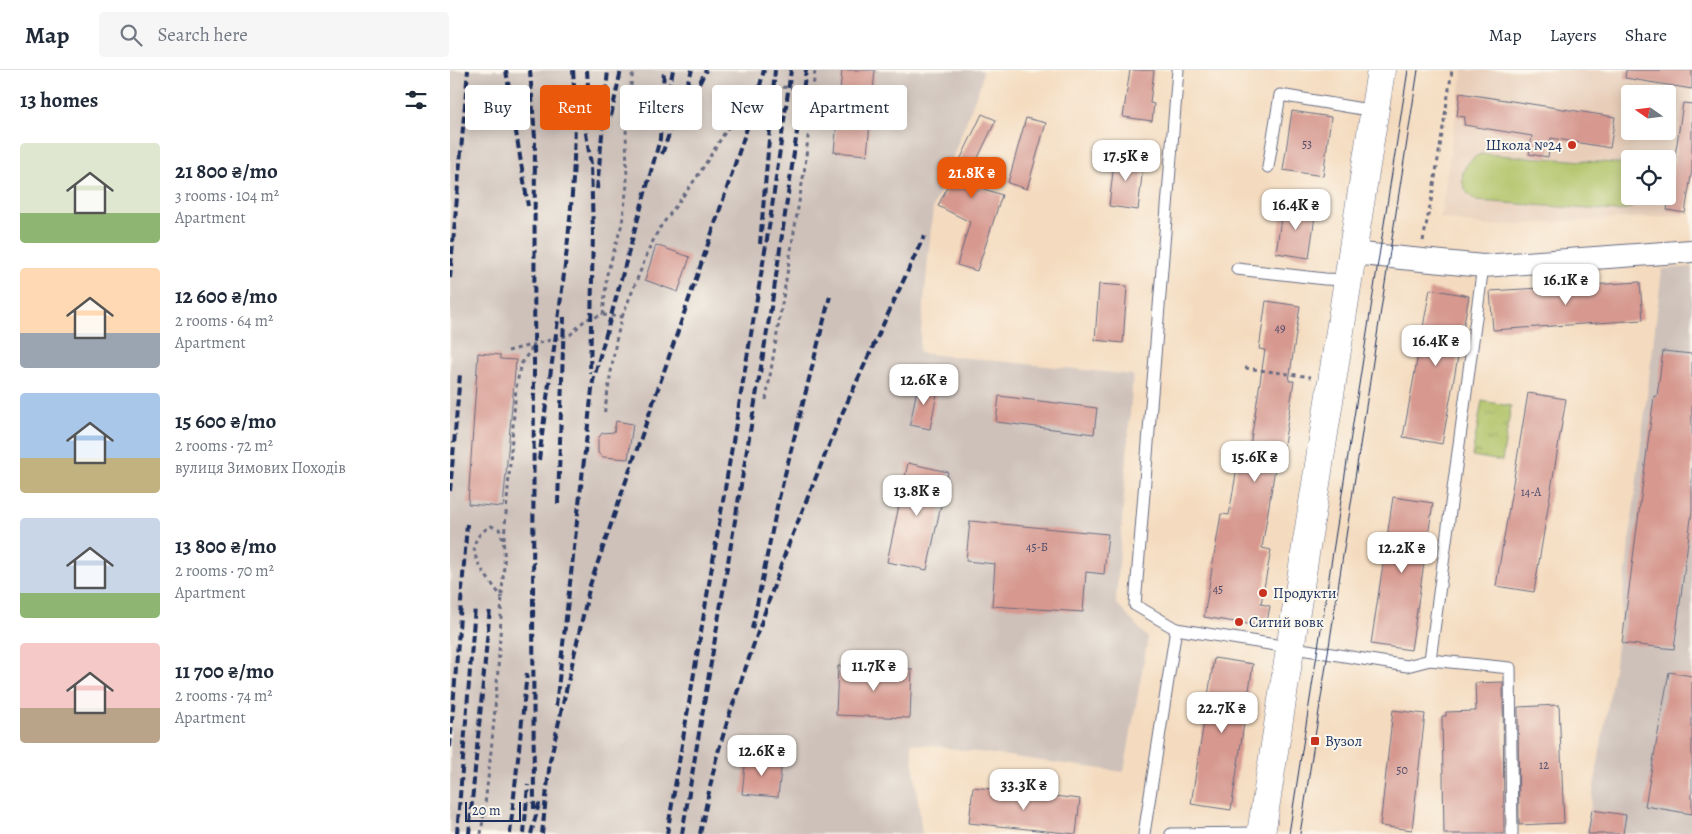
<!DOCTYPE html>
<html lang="en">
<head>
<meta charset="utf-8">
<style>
  body { margin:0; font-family:Alegreya,serif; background:#f6f6f7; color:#1f2937; height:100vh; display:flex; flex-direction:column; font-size:19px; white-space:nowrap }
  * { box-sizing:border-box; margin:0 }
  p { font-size:16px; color:#747a83 }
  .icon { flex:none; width:28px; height:28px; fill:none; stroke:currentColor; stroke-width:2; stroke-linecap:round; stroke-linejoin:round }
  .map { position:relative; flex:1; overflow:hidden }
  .side { display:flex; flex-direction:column; background:#fff; width:450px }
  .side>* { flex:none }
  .banner { position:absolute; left:15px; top:15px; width:475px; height:45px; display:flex; gap:10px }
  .needle { width:32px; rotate:284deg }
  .buttons { position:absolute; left:1171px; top:15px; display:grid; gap:10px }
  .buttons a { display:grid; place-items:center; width:55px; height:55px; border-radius:5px; background:#fff; box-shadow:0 2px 12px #0003; font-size:25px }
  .scale { position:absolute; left:15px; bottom:12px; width:56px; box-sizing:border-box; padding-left:5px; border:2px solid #1b2f5e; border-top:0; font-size:14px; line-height:18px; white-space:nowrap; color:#1b2f5e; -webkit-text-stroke:4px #fbf7ec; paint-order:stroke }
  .price { position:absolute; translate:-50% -42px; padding:0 11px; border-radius:10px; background:#fff; color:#222; font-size:16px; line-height:32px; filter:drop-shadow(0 1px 2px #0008) }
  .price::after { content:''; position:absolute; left:50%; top:30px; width:15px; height:11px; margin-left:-8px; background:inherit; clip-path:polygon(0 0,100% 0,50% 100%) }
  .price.current { background:#ea580c; color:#fff }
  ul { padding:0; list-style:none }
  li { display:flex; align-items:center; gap:15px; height:125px; padding:0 20px }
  li span { display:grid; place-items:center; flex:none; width:140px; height:100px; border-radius:5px; color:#555 }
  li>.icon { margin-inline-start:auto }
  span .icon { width:60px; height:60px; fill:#fffc; stroke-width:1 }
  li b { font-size:21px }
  h2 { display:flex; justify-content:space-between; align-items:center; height:60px; padding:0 20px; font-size:21px }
  .tag { padding:0 18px; border-radius:5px; background:#fff; box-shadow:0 2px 12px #0003; font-size:18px; line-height:45px }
  .tag.current { background:#ea580c; color:#fff }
  header { display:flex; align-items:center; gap:30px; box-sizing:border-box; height:70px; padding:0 25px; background:#fff; border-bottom:1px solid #e0e1e3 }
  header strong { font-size:24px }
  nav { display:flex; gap:28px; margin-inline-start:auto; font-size:18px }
  .search { width:350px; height:45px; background:#f6f6f7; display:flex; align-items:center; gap:12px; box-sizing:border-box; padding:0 18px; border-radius:5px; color:#747a83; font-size:19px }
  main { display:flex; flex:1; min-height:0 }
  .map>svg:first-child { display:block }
  .built { fill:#e8ceb9; fill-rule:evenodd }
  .industrial { fill:#cec1ba }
  .grass { fill:#b0c367; stroke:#667962 }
  .park { fill:url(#park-tufts); stroke:#667962 }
  .building { fill:#d6988f }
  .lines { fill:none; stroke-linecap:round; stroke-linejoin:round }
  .service-casing { stroke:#676b80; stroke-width:13 }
  .minor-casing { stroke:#676b80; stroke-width:24 }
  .secondary-casing { stroke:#676b80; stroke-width:29 }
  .path { stroke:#676b80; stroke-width:3; stroke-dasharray:4 4; stroke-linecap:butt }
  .service { stroke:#fff; stroke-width:11 }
  .minor { stroke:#fff; stroke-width:22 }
  .secondary { stroke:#fff; stroke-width:28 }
  .tram { stroke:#1b2f5e; stroke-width:1 }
  .rail { stroke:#1b2f5e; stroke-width:4; stroke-dasharray:8 4; stroke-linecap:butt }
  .poi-dot { fill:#c8321e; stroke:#fbf7ec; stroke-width:2 }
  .labels { text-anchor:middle; stroke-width:4; stroke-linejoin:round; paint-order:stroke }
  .number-label { font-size:12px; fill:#4a496a }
  .poi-label { font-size:15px; fill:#1b2f5e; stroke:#fbf7ec; text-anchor:start }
</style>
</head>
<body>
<header>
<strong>Map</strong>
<div class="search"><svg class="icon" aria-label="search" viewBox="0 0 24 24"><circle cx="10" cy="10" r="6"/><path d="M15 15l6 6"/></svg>Search here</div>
<nav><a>Map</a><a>Layers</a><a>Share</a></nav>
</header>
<main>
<section class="side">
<h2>13 homes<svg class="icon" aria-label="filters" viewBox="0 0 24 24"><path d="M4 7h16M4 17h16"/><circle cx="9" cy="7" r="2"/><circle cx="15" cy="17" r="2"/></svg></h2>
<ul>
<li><span style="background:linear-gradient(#dfe7d0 70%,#8fb573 0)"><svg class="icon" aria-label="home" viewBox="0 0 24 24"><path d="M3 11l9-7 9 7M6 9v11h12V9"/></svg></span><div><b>21 800 ₴/mo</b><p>3 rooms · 104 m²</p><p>Apartment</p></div></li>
<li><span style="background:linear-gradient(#ffd9b3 65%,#9aa5b1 0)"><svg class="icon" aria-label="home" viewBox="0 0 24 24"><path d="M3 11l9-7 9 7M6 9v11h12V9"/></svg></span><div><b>12 600 ₴/mo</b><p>2 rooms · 64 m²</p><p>Apartment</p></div></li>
<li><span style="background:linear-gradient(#a9c7e8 65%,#c2b280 0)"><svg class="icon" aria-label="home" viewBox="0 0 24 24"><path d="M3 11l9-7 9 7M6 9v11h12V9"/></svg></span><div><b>15 600 ₴/mo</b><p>2 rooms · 72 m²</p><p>вулиця Зимових Походів</p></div></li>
<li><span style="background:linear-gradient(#c9d6e8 75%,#8fb573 0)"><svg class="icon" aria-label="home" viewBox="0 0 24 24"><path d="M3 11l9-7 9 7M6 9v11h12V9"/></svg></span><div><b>13 800 ₴/mo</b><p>2 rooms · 70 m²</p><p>Apartment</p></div></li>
<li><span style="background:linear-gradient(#f6c9c9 65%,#b9a48a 0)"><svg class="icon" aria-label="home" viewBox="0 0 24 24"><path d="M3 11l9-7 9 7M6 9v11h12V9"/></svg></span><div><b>11 700 ₴/mo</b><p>2 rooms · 74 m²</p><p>Apartment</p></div></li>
</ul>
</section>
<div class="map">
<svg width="1242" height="764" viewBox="0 0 1242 764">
  <defs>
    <pattern id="park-tufts" width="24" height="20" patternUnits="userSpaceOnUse" patternTransform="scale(1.25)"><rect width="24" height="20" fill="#b0c367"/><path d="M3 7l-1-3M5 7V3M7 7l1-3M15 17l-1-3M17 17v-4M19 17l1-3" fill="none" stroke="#8e9f58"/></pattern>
  </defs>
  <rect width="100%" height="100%" fill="#fbf7ec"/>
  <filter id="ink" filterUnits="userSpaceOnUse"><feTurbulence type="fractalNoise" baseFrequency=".02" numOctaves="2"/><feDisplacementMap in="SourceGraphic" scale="10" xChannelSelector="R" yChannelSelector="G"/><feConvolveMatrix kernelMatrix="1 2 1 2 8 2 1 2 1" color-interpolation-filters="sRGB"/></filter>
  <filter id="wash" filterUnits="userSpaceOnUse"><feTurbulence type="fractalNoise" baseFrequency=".0096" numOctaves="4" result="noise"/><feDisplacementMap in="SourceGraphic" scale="20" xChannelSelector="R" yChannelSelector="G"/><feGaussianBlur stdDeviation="1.12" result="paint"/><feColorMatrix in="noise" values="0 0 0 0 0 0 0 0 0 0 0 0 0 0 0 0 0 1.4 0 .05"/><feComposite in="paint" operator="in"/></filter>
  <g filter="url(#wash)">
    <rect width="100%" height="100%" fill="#f4dbbf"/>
    <path class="built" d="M 1013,0 L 1242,0 L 1242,95 L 1234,145 L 1037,156 L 990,148 ZM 1180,24 L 1218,24 L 1218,61 L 1180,61 ZM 1180,89 L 1218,89 L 1218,126 L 1180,126 Z"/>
    <g class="industrial">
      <path d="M 0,0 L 533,0 L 531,13 L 483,138 L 469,283 L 683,305 L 666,533 L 698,568 L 674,702 L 461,673 L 472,764 L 0,764 Z"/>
      <path d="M 1242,197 L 1242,764 L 1136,764 L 1165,593 L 1212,199 Z"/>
    </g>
    <path class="grass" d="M 1031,84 L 1178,94 L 1180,95 L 1180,126 L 1191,126 L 1181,138 L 1168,141 L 1027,131 C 1006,119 1008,93 1031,84 Z"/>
    <path class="park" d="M 1032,331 L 1061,336 L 1052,391 L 1022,386 Z"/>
    <g id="blocks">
      <g class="building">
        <path d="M 392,0 L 425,0 L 417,85 L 384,82 Z"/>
        <path d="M 680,0 L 704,0 L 700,33 L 704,34 L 702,51 L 673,47 Z"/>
        <path d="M 1176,0 L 1242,0 L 1242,19 L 1175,8 Z"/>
        <path d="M 183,21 L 201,22 L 199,58 L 180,57 Z"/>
        <path d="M 1010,23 L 1165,47 L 1160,78 L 1101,68 L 1098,87 L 1079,84 L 1082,66 L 1014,55 L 1015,47 L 1007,46 Z"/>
        <path d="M 1233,33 L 1242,34 L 1242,100 L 1235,143 L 1217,140 Z"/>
        <path d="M 842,41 L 881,47 L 873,106 L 833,100 Z"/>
        <path d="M 532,44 L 546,50 L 516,113 L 552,125 L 527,201 L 507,195 L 520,152 L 488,136 Z"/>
        <path d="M 576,48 L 596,53 L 577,119 L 558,113 Z"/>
        <path d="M 665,84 L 694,88 L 688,140 L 659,136 Z"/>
        <path d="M 833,134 L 866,139 L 859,188 L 826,183 Z"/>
        <path d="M 206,175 L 240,187 L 228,222 L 195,210 Z"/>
        <path d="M 1190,212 L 1193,250 L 1043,260 L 1040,221 Z"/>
        <path d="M 649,214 L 677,216 L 673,273 L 645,270 Z"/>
        <path d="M 980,219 L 1019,226 L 992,374 L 953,367 Z"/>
        <path d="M 816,231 L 850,236 L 839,311 L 844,311 L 833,381 L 828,380 L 812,478 L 821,480 L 811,534 L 820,536 L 816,557 L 754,547 L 771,444 L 779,445 L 791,374 L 800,376 L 815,280 L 809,279 Z"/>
        <path d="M 1213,281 L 1242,284 L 1242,441 L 1224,579 L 1172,573 L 1204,326 L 1207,326 Z"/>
        <path d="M 28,283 L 50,285 L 50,289 L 66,290 L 53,437 L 18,434 Z"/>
        <path d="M 468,314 L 488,318 L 480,359 L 460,355 Z"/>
        <path d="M 1078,323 L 1116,329 L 1084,522 L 1046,516 Z"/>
        <path d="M 549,326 L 647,338 L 644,364 L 546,352 Z"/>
        <path d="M 166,351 L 183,354 L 178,389 L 153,387 L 148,383 L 148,369 L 152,363 L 164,362 Z"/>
        <path d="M 458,393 L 498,402 L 477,500 L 437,492 Z"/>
        <path d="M 943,427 L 983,433 L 961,580 L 921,574 Z"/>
        <path d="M 520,451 L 658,464 L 654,504 L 636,502 L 633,542 L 542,536 L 545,494 L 516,491 Z"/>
        <path d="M 764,588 L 803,594 L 781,740 L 741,734 Z"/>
        <path d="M 388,596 L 462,599 L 460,648 L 386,645 Z"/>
        <path d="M 1219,602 L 1242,606 L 1242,744 L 1195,736 Z"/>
        <path d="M 1053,612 L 1054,764 L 994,764 L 992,646 L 996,646 L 996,642 L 1026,641 L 1025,613 Z"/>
        <path d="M 1109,635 L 1114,753 L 1069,755 L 1068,637 Z"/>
        <path d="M 943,640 L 975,644 L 962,760 L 930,756 Z"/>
        <path d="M 296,686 L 332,690 L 328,727 L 292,724 Z"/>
        <path d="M 523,717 L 630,729 L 626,764 L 519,753 Z"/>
        <path d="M 1142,740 L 1176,745 L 1173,764 L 1138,764 Z"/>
      </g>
    </g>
  </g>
  <g filter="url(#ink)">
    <use href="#blocks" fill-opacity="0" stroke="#676b80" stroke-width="1"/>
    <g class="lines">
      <defs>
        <g id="service">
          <path d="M 818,97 L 830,25 L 924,41"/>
          <path d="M 1033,196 L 980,590 L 1060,598 L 1062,764"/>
          <path d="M 787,199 L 875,209 L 898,210"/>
          <path d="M 726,559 L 957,596 L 980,590"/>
          <path d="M 694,764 L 726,559 L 685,535 L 728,0"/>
          <path d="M 721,764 L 811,763"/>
        </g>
        <path id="minor" d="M 901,183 L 1033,196 L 1242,181"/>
        <path id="secondary" d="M 811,764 L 931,0"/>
      </defs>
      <use href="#service" class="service-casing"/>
      <use href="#minor" class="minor-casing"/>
      <use href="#secondary" class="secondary-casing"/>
      <g class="path">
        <path d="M 973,171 L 983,121 L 1002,0"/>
        <path d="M 153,245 L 157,204 L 172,154 L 177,115 L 176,53 L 183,0"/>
        <path d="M 172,247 L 200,177 L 209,159 L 249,104 L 277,59 L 293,43 L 300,32 L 334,17 L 363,21"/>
        <path d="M 58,281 L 120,265 L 136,249 L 153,245 L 172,247 L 166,271 L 154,345"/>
        <path d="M 795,298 L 861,307"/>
        <path d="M 316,330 L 355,96 L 365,0"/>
        <path d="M 54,469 L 66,318 L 71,294 L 84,275"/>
        <path d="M 31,764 C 42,685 49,603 52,523 C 53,502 58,478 49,459 L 41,456 C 4,476 38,506 52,528"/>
      </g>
      <use href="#service" class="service"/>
      <use href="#minor" class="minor"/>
      <use href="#secondary" class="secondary"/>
      <g class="tram">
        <path d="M 839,764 L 958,0"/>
        <path d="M 850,764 L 968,0"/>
      </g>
      <g class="rail">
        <path d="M 56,0 L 78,136"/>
        <path d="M 80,0 L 85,68 L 83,533 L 84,739"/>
        <path d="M 137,0 L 140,50"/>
        <path d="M 219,20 L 223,0"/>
        <path d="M 130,27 L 141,94 L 143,163 L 140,304"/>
        <path d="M 161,46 L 171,0"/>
        <path d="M 228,56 L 256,0"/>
        <path d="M 212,84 L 242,0"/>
        <path d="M 147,119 L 158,0"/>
        <path d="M 310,174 L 325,0"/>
        <path d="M 0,208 L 18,0"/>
        <path d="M 89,390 C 104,261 132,131 123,0"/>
        <path d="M 0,421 L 10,304"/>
        <path d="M 108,434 L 114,247"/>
        <path d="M 302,559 L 328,432 L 380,226"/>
        <path d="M 106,636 L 143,311 L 210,69 L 214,0"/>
        <path d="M 0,677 L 17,454"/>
        <path d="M 7,764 L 25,537"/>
        <path d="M 19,764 L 40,538"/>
        <path d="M 60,764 L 77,603"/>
        <path d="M 74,764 L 78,715"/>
        <path d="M 81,764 L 90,730"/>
        <path d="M 92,764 L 100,691 L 140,515 L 266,151 L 306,31 L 314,0"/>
        <path d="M 217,764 L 320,151 L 341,0"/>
        <path d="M 232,764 L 324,220 L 356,0"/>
        <path d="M 250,764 L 266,689 L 279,646 L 336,481 L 390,348 L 474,166"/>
      </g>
    </g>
  </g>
  <g class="poi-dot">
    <circle cx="1122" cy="75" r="5"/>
    <circle cx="813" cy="523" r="5"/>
    <circle cx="789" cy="552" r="5"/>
    <rect x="860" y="666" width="10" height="10" rx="2.5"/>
  </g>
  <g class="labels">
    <g class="number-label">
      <text x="857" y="78">53</text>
      <text x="830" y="262">49</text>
      <text x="1081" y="426">14-А</text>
      <text x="587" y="481">45-Б</text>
      <text x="768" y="523">45</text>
      <text x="1094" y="699">12</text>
      <text x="952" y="704">50</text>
    </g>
    <g class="poi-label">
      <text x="1112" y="80" text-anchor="end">Школа №24</text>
      <text x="823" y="528">Продукти</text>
      <text x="799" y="557">Ситий вовк</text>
      <text x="875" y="676">Вузол</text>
    </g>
  </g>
</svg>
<div class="buttons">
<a><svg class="needle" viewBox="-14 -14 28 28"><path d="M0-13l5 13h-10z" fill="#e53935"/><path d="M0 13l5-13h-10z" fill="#747a83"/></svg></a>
<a><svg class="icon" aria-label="locate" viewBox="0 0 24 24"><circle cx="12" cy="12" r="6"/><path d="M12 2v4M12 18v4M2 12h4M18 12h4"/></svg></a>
</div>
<div class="scale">20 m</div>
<b class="price" style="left:676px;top:112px">17.5K ₴</b>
<b class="price current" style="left:522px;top:129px">21.8K ₴</b>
<b class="price" style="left:846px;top:161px">16.4K ₴</b>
<b class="price" style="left:1116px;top:236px">16.1K ₴</b>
<b class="price" style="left:986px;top:297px">16.4K ₴</b>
<b class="price" style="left:474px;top:336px">12.6K ₴</b>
<b class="price" style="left:805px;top:413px">15.6K ₴</b>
<b class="price" style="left:467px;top:447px">13.8K ₴</b>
<b class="price" style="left:952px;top:504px">12.2K ₴</b>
<b class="price" style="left:424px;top:622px">11.7K ₴</b>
<b class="price" style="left:772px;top:664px">22.7K ₴</b>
<b class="price" style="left:312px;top:707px">12.6K ₴</b>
<b class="price" style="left:574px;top:741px">33.3K ₴</b>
<div class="banner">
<a class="tag">Buy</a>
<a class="tag current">Rent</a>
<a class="tag">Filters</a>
<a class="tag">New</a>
<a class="tag">Apartment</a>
</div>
</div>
</main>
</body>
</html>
